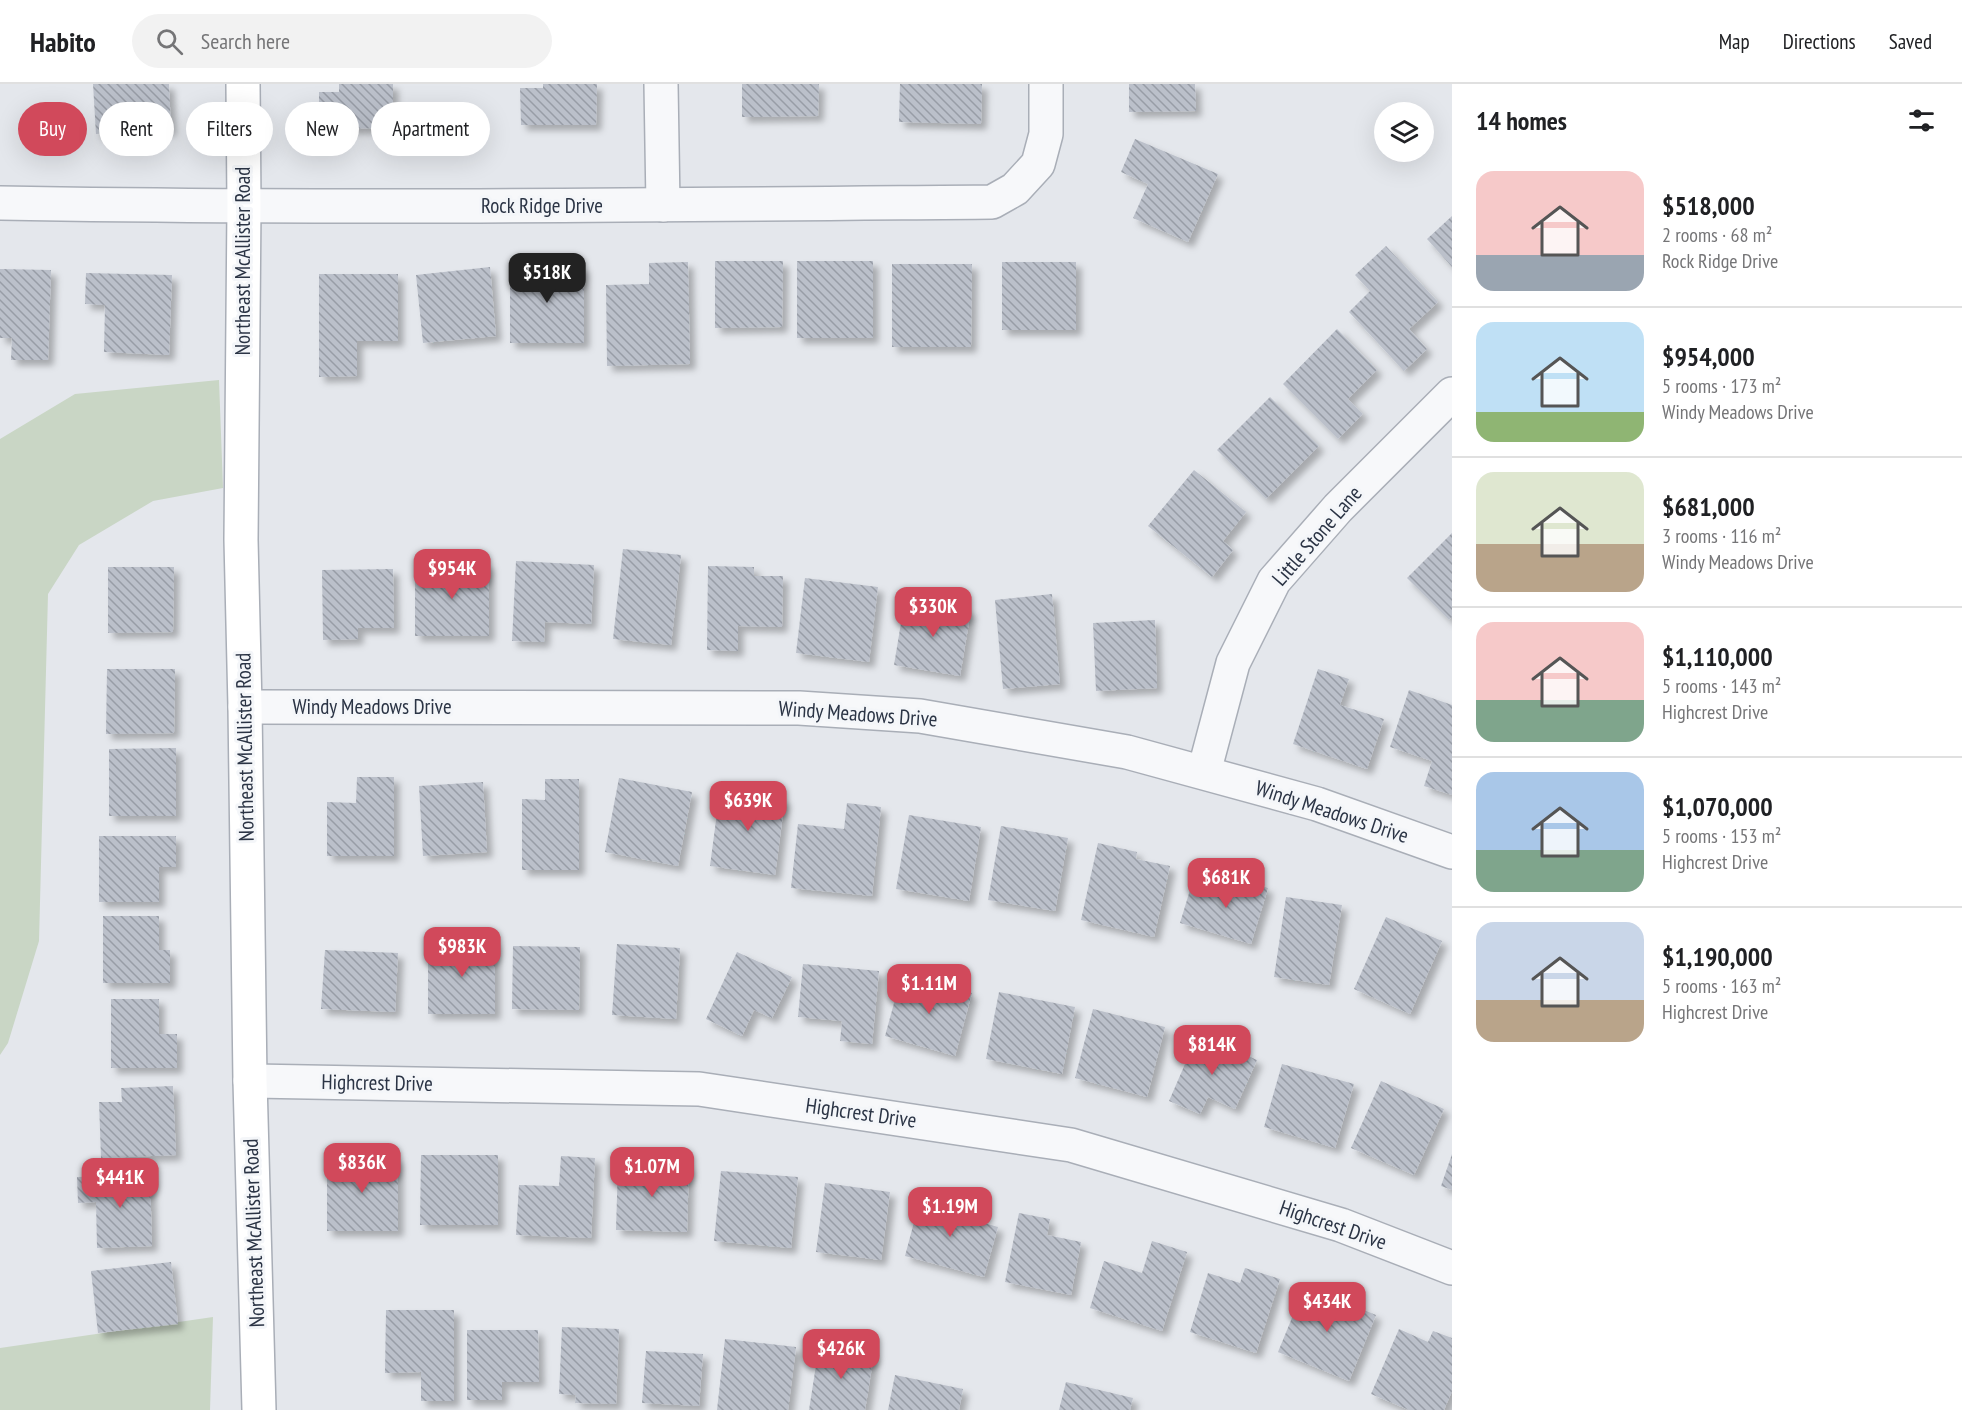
<!DOCTYPE html>
<html lang="en">
<head>
<meta charset="utf-8">
<style>
  body { margin:0; font-family:"PT Sans Narrow",sans-serif; background:#f2f2f2; color:#202124; height:100vh; display:flex; flex-direction:column; font-size:22px; white-space:nowrap }
  * { box-sizing:border-box; margin:0 }
  p { font-size:20px; color:#757577 }
  .icon { flex:none; width:33px; height:33px; fill:none; stroke:currentColor; stroke-width:2; stroke-linecap:round; stroke-linejoin:round }
  .map { position:relative; flex:1; overflow:hidden }
  .side { display:flex; flex-direction:column; background:#fff; width:510px }
  .side>* { flex:none }
  .hud { position:absolute; left:18px; top:18px; width:570px; height:54px; display:flex; gap:12px }
  .fabs { position:absolute; left:1374px; top:18px; display:grid; gap:12px }
  .fabs a { display:grid; place-items:center; width:60px; height:60px; border-radius:50%; background:#fff; box-shadow:0 6px 24px #0002; font-size:30px }
  .price { position:absolute; translate:-50% -51px; padding:0 14px; border-radius:12px; background:#d1495b; color:#fff; font-size:20px; line-height:39px; filter:drop-shadow(0 2px 3px #0008) }
  .price::after { content:''; position:absolute; left:50%; top:36px; width:18px; height:14px; margin-left:-9px; background:inherit; clip-path:polygon(0 0,100% 0,50% 100%) }
  .price.on { background:#222; color:#fff }
  ul { padding:0; list-style:none }
  li { display:flex; align-items:center; gap:18px; height:150px; padding:0 24px }
  li+li { border-top:2px solid #e0e0e0 }
  li span { display:grid; place-items:center; flex:none; width:168px; height:120px; border-radius:18px; color:#555 }
  li>.icon { margin-inline-start:auto }
  span .icon { width:72px; height:72px; fill:#fffc; stroke-width:1 }
  li b { font-size:26px }
  h2 { display:flex; justify-content:space-between; align-items:center; height:72px; padding:0 24px; font-size:26px }
  .pill { padding:0 21px; border-radius:27px; background:#fff; box-shadow:0 6px 24px #0002; font-size:21px; line-height:54px }
  .pill.on { background:#d1495b; color:#fff }
  header { display:flex; align-items:center; gap:36px; box-sizing:border-box; height:84px; padding:0 30px; background:#fff; border-bottom:2px solid #e0e0e0 }
  header strong { font-size:28px }
  nav { display:flex; gap:33px; margin-inline-start:auto; font-size:21px }
  .search { width:420px; height:54px; background:#f2f2f2; display:flex; align-items:center; gap:15px; box-sizing:border-box; padding:0 21px; border-radius:33px; color:#757577; font-size:22px }
  main { display:flex; flex:1; min-height:0 }
  .map>svg:first-child { display:block }
  .green { fill:#c9d6c5 }
  .building { fill:url(#building-back-hatch); filter:url(#shadow) }
  .lines { fill:none; stroke-linecap:round; stroke-linejoin:round }
  .street-casing { stroke:#a9aeb7; stroke-width:36 }
  .secondary-casing { stroke:#a9aeb7; stroke-width:36 }
  .street { stroke:#f7f8fa; stroke-width:33 }
  .secondary { stroke:#fff; stroke-width:33 }
  .labels { text-anchor:middle; stroke-width:6; stroke-linejoin:round; paint-order:stroke }
  .street-label { font-size:21px; fill:#2b3445; stroke:#f4f6f9 }
</style>
</head>
<body>
<header>
<strong>Habito</strong>
<div class="search"><svg class="icon" aria-label="search" viewBox="0 0 24 24"><circle cx="10" cy="10" r="6"/><path d="M15 15l6 6"/></svg>Search here</div>
<nav><a>Map</a><a>Directions</a><a>Saved</a></nav>
</header>
<main>
<div class="map">
<svg width="1452" height="1326" viewBox="0 0 1452 1326">
  <defs>
    <pattern id="building-back-hatch" width="6" height="6" patternUnits="userSpaceOnUse" patternTransform="scale(1.5)"><rect width="6" height="6" fill="#bbc0ca"/><path d="M-1 5l2 2M0 0l6 6M5-1l2 2" fill="none" stroke="#989da6"/></pattern>
    <filter id="shadow"><feDropShadow dx="5.5" dy="5.5" stdDeviation="3" flood-color="#0004"/></filter>
  </defs>
  <rect width="100%" height="100%" fill="#e4e7ec"/>
  <g class="green">
    <path d="M 219,296 L 223,404 L 153,417 L 79,461 L 48,510 L 39,857 L 8,959 L 0,971 L 0,355 L 75,310 Z"/>
    <path d="M 213,1233 L 210,1326 L 0,1326 L 0,1264 Z"/>
  </g>
  <g class="building">
    <path d="M 93,0 L 169,0 L 171,46 L 96,50 Z"/>
    <path d="M 339,0 L 393,0 L 393,44 L 319,45 L 319,8 L 339,8 Z"/>
    <path d="M 543,0 L 597,0 L 596,41 L 521,41 L 520,4 L 543,4 Z"/>
    <path d="M 742,0 L 819,0 L 818,32 L 742,33 Z"/>
    <path d="M 900,0 L 982,0 L 981,40 L 899,38 Z"/>
    <path d="M 1129,0 L 1195,0 L 1196,27 L 1129,28 Z"/>
    <path d="M 1135,55 L 1218,90 L 1188,158 L 1133,134 L 1148,100 L 1121,88 Z"/>
    <path d="M 1452,132 L 1452,183 L 1427,155 Z"/>
    <path d="M 1386,162 L 1438,218 L 1409,245 L 1427,265 L 1404,287 L 1349,228 L 1370,207 L 1355,191 Z"/>
    <path d="M 715,177 L 783,177 L 782,243 L 715,244 Z"/>
    <rect x="797" y="177" width="76" height="77"/>
    <path d="M 688,178 L 690,280 L 607,282 L 606,201 L 649,200 L 649,179 Z"/>
    <rect x="1002" y="178" width="74" height="68"/>
    <path d="M 892,180 L 972,180 L 971,263 L 892,263 Z"/>
    <rect x="510" y="182" width="74" height="77"/>
    <path d="M 490,183 L 496,252 L 423,259 L 416,191 Z"/>
    <path d="M 0,185 L 51,186 L 48,276 L 11,276 L 12,254 L 0,254 Z"/>
    <path d="M 86,189 L 172,191 L 169,271 L 104,268 L 105,221 L 85,220 Z"/>
    <path d="M 319,190 L 398,190 L 398,257 L 357,257 L 357,292 L 319,293 Z"/>
    <path d="M 1337,245 L 1377,286 L 1348,315 L 1363,330 L 1338,355 L 1283,300 Z"/>
    <path d="M 1270,313 L 1319,362 L 1266,415 L 1217,366 Z"/>
    <path d="M 1194,386 L 1246,428 L 1223,457 L 1233,466 L 1212,493 L 1148,442 Z"/>
    <path d="M 1452,449 L 1452,533 L 1449,536 L 1407,494 Z"/>
    <path d="M 623,465 L 681,471 L 671,561 L 613,555 Z"/>
    <path d="M 516,477 L 594,481 L 591,540 L 545,538 L 544,558 L 512,557 Z"/>
    <rect x="415" y="479" width="74" height="73"/>
    <path d="M 708,482 L 754,483 L 754,492 L 783,492 L 782,543 L 738,542 L 738,567 L 707,566 Z"/>
    <path d="M 108,483 L 174,483 L 173,548 L 108,549 Z"/>
    <path d="M 393,485 L 394,544 L 358,544 L 358,555 L 323,556 L 322,486 Z"/>
    <path d="M 805,494 L 878,503 L 869,578 L 796,569 Z"/>
    <path d="M 1052,510 L 1060,600 L 1003,605 L 995,516 Z"/>
    <path d="M 905,515 L 971,526 L 960,592 L 894,581 Z"/>
    <path d="M 1155,536 L 1157,604 L 1096,607 L 1093,539 Z"/>
    <path d="M 107,585 L 175,585 L 174,649 L 106,650 Z"/>
    <path d="M 1318,585 L 1349,595 L 1340,621 L 1384,635 L 1367,685 L 1293,660 Z"/>
    <path d="M 1409,606 L 1452,621 L 1452,711 L 1424,702 L 1432,677 L 1390,663 Z"/>
    <path d="M 176,664 L 176,732 L 109,732 L 109,665 Z"/>
    <path d="M 357,693 L 394,693 L 394,772 L 327,772 L 327,718 L 356,719 Z"/>
    <path d="M 619,694 L 692,708 L 678,782 L 605,768 Z"/>
    <path d="M 545,695 L 579,695 L 579,786 L 522,786 L 522,715 L 545,716 Z"/>
    <path d="M 483,698 L 487,768 L 423,772 L 419,702 Z"/>
    <path d="M 720,706 L 785,715 L 775,791 L 710,782 Z"/>
    <path d="M 847,719 L 881,723 L 872,812 L 791,804 L 798,740 L 844,745 Z"/>
    <path d="M 909,731 L 981,743 L 969,817 L 896,805 Z"/>
    <path d="M 1001,742 L 1068,754 L 1055,827 L 988,816 Z"/>
    <path d="M 99,752 L 176,752 L 176,783 L 159,783 L 159,818 L 99,818 Z"/>
    <path d="M 1098,759 L 1137,768 L 1136,775 L 1170,782 L 1154,853 L 1081,836 Z"/>
    <path d="M 1231,793 L 1268,804 L 1251,860 L 1180,839 L 1193,796 L 1227,807 Z"/>
    <path d="M 1286,813 L 1342,821 L 1329,901 L 1274,893 Z"/>
    <path d="M 103,832 L 159,832 L 159,866 L 170,866 L 170,899 L 103,899 Z"/>
    <path d="M 1386,833 L 1442,857 L 1410,930 L 1354,905 Z"/>
    <path d="M 495,857 L 495,930 L 428,930 L 428,858 Z"/>
    <path d="M 617,860 L 680,864 L 676,935 L 612,931 Z"/>
    <path d="M 513,862 L 580,863 L 579,926 L 512,925 Z"/>
    <path d="M 325,866 L 398,869 L 395,928 L 321,925 Z"/>
    <path d="M 737,868 L 792,893 L 772,934 L 754,926 L 742,952 L 706,935 Z"/>
    <path d="M 803,880 L 879,887 L 872,960 L 840,957 L 842,937 L 798,933 Z"/>
    <path d="M 902,890 L 972,909 L 955,972 L 885,952 Z"/>
    <path d="M 999,908 L 1075,923 L 1062,990 L 986,975 Z"/>
    <path d="M 111,915 L 159,915 L 159,950 L 177,950 L 177,984 L 111,984 Z"/>
    <path d="M 1093,925 L 1165,943 L 1147,1013 L 1075,994 Z"/>
    <path d="M 1198,950 L 1257,976 L 1235,1025 L 1208,1013 L 1200,1030 L 1169,1017 Z"/>
    <path d="M 1282,980 L 1354,1000 L 1335,1064 L 1264,1043 Z"/>
    <path d="M 1381,997 L 1444,1025 L 1414,1091 L 1351,1064 Z"/>
    <path d="M 173,1002 L 176,1071 L 101,1074 L 99,1018 L 122,1018 L 121,1004 Z"/>
    <path d="M 1452,1070 L 1452,1106 L 1441,1102 Z"/>
    <path d="M 421,1071 L 498,1071 L 498,1141 L 420,1141 Z"/>
    <path d="M 561,1072 L 595,1074 L 591,1154 L 516,1151 L 519,1101 L 559,1102 Z"/>
    <rect x="327" y="1073" width="71" height="74"/>
    <path d="M 618,1079 L 689,1081 L 687,1148 L 616,1146 Z"/>
    <path d="M 721,1087 L 798,1093 L 791,1164 L 714,1157 Z"/>
    <path d="M 150,1091 L 152,1162 L 97,1164 L 96,1118 L 78,1119 L 77,1093 Z"/>
    <path d="M 825,1099 L 890,1108 L 881,1176 L 816,1168 Z"/>
    <path d="M 922,1108 L 951,1115 L 948,1129 L 998,1143 L 984,1193 L 905,1172 Z"/>
    <path d="M 1019,1129 L 1050,1135 L 1047,1151 L 1081,1158 L 1071,1211 L 1005,1198 Z"/>
    <path d="M 1152,1157 L 1187,1168 L 1162,1247 L 1090,1224 L 1104,1177 L 1142,1189 Z"/>
    <path d="M 171,1178 L 178,1240 L 98,1249 L 91,1187 Z"/>
    <path d="M 1245,1184 L 1280,1195 L 1256,1269 L 1190,1248 L 1208,1189 L 1240,1199 Z"/>
    <path d="M 1305,1202 L 1376,1231 L 1349,1297 L 1278,1268 Z"/>
    <path d="M 386,1226 L 454,1226 L 454,1317 L 421,1317 L 421,1288 L 385,1289 Z"/>
    <path d="M 562,1243 L 619,1245 L 616,1320 L 575,1319 L 576,1311 L 559,1310 Z"/>
    <path d="M 1399,1245 L 1428,1258 L 1433,1247 L 1452,1254 L 1452,1307 L 1444,1326 L 1409,1326 L 1371,1310 Z"/>
    <path d="M 467,1246 L 538,1246 L 539,1298 L 502,1298 L 502,1316 L 467,1316 Z"/>
    <path d="M 725,1255 L 796,1263 L 788,1326 L 717,1326 Z"/>
    <path d="M 819,1262 L 874,1271 L 865,1326 L 809,1326 Z"/>
    <path d="M 646,1267 L 703,1270 L 699,1322 L 642,1319 Z"/>
    <path d="M 895,1291 L 963,1305 L 959,1326 L 888,1326 Z"/>
    <path d="M 1066,1298 L 1133,1314 L 1130,1326 L 1059,1326 Z"/>
  </g>
  <g class="lines">
    <defs>
      <g id="street">
        <path d="M 661,0 L 663,121"/>
        <path d="M 0,119 C 331,125 661,121 992,118 L 1015,105 L 1038,80 L 1046,50 L 1046,0"/>
        <path d="M 245,623 L 799,624 L 920,632 L 1127,668 L 1317,720 L 1452,768"/>
        <path d="M 1204,688 L 1233,579 L 1274,497 L 1338,424 L 1452,310"/>
        <path d="M 250,997 L 699,1005 L 1071,1061 L 1341,1141 L 1452,1184"/>
      </g>
      <path id="secondary" d="M 243,0 L 244,122 L 241,456 L 245,623 L 250,997 L 259,1326"/>
    </defs>
    <use href="#street" class="street-casing"/>
    <use href="#secondary" class="secondary-casing"/>
    <use href="#street" class="street"/>
    <use href="#secondary" class="secondary"/>
  </g>
  <g class="labels">
    <g class="street-label">
      <text x="542" y="129">Rock Ridge Drive</text>
      <text transform="translate(243 177) rotate(-90)" y="7">Northeast McAllister Road</text>
      <text transform="translate(1317 452) rotate(-49)" y="7">Little Stone Lane</text>
      <text x="372" y="630">Windy Meadows Drive</text>
      <text transform="translate(858 630) rotate(4)" y="7">Windy Meadows Drive</text>
      <text transform="translate(245 663) rotate(-91)" y="7">Northeast McAllister Road</text>
      <text transform="translate(1332 728) rotate(18)" y="7">Windy Meadows Drive</text>
      <text transform="translate(377 999) rotate(1)" y="7">Highcrest Drive</text>
      <text transform="translate(861 1029) rotate(8)" y="7">Highcrest Drive</text>
      <text transform="translate(1333 1141) rotate(19)" y="7">Highcrest Drive</text>
      <text transform="translate(254 1149) rotate(-92)" y="7">Northeast McAllister Road</text>
    </g>
  </g>
</svg>
<div class="fabs">
<a><svg class="icon" aria-label="layers" viewBox="0 0 24 24"><path d="M12 4l9 5-9 5-9-5zM3 14l9 5 9-5"/></svg></a>
</div>
<b class="price on" style="left:547px;top:220px">$518K</b>
<b class="price" style="left:452px;top:516px">$954K</b>
<b class="price" style="left:933px;top:554px">$330K</b>
<b class="price" style="left:748px;top:748px">$639K</b>
<b class="price" style="left:1226px;top:825px">$681K</b>
<b class="price" style="left:462px;top:894px">$983K</b>
<b class="price" style="left:929px;top:931px">$1.11M</b>
<b class="price" style="left:1212px;top:992px">$814K</b>
<b class="price" style="left:362px;top:1110px">$836K</b>
<b class="price" style="left:652px;top:1114px">$1.07M</b>
<b class="price" style="left:120px;top:1125px">$441K</b>
<b class="price" style="left:950px;top:1154px">$1.19M</b>
<b class="price" style="left:1327px;top:1249px">$434K</b>
<b class="price" style="left:841px;top:1296px">$426K</b>
<div class="hud">
<a class="pill on">Buy</a>
<a class="pill">Rent</a>
<a class="pill">Filters</a>
<a class="pill">New</a>
<a class="pill">Apartment</a>
</div>
</div>
<section class="side">
<h2>14 homes<svg class="icon" aria-label="filters" viewBox="0 0 24 24"><path d="M4 7h16M4 17h16"/><circle cx="9" cy="7" r="2"/><circle cx="15" cy="17" r="2"/></svg></h2>
<ul>
<li><span style="background:linear-gradient(#f6c9c9 70%,#9aa5b1 0)"><svg class="icon" aria-label="home" viewBox="0 0 24 24"><path d="M3 11l9-7 9 7M6 9v11h12V9"/></svg></span><div><b>$518,000</b><p>2 rooms · 68 m²</p><p>Rock Ridge Drive</p></div></li>
<li><span style="background:linear-gradient(#bfe0f5 75%,#8fb573 0)"><svg class="icon" aria-label="home" viewBox="0 0 24 24"><path d="M3 11l9-7 9 7M6 9v11h12V9"/></svg></span><div><b>$954,000</b><p>5 rooms · 173 m²</p><p>Windy Meadows Drive</p></div></li>
<li><span style="background:linear-gradient(#dfe7d0 60%,#b9a48a 0)"><svg class="icon" aria-label="home" viewBox="0 0 24 24"><path d="M3 11l9-7 9 7M6 9v11h12V9"/></svg></span><div><b>$681,000</b><p>3 rooms · 116 m²</p><p>Windy Meadows Drive</p></div></li>
<li><span style="background:linear-gradient(#f6c9c9 65%,#7fa58c 0)"><svg class="icon" aria-label="home" viewBox="0 0 24 24"><path d="M3 11l9-7 9 7M6 9v11h12V9"/></svg></span><div><b>$1,110,000</b><p>5 rooms · 143 m²</p><p>Highcrest Drive</p></div></li>
<li><span style="background:linear-gradient(#a9c7e8 65%,#7fa58c 0)"><svg class="icon" aria-label="home" viewBox="0 0 24 24"><path d="M3 11l9-7 9 7M6 9v11h12V9"/></svg></span><div><b>$1,070,000</b><p>5 rooms · 153 m²</p><p>Highcrest Drive</p></div></li>
<li><span style="background:linear-gradient(#c9d6e8 65%,#b9a48a 0)"><svg class="icon" aria-label="home" viewBox="0 0 24 24"><path d="M3 11l9-7 9 7M6 9v11h12V9"/></svg></span><div><b>$1,190,000</b><p>5 rooms · 163 m²</p><p>Highcrest Drive</p></div></li>
</ul>
</section>
</main>
</body>
</html>
